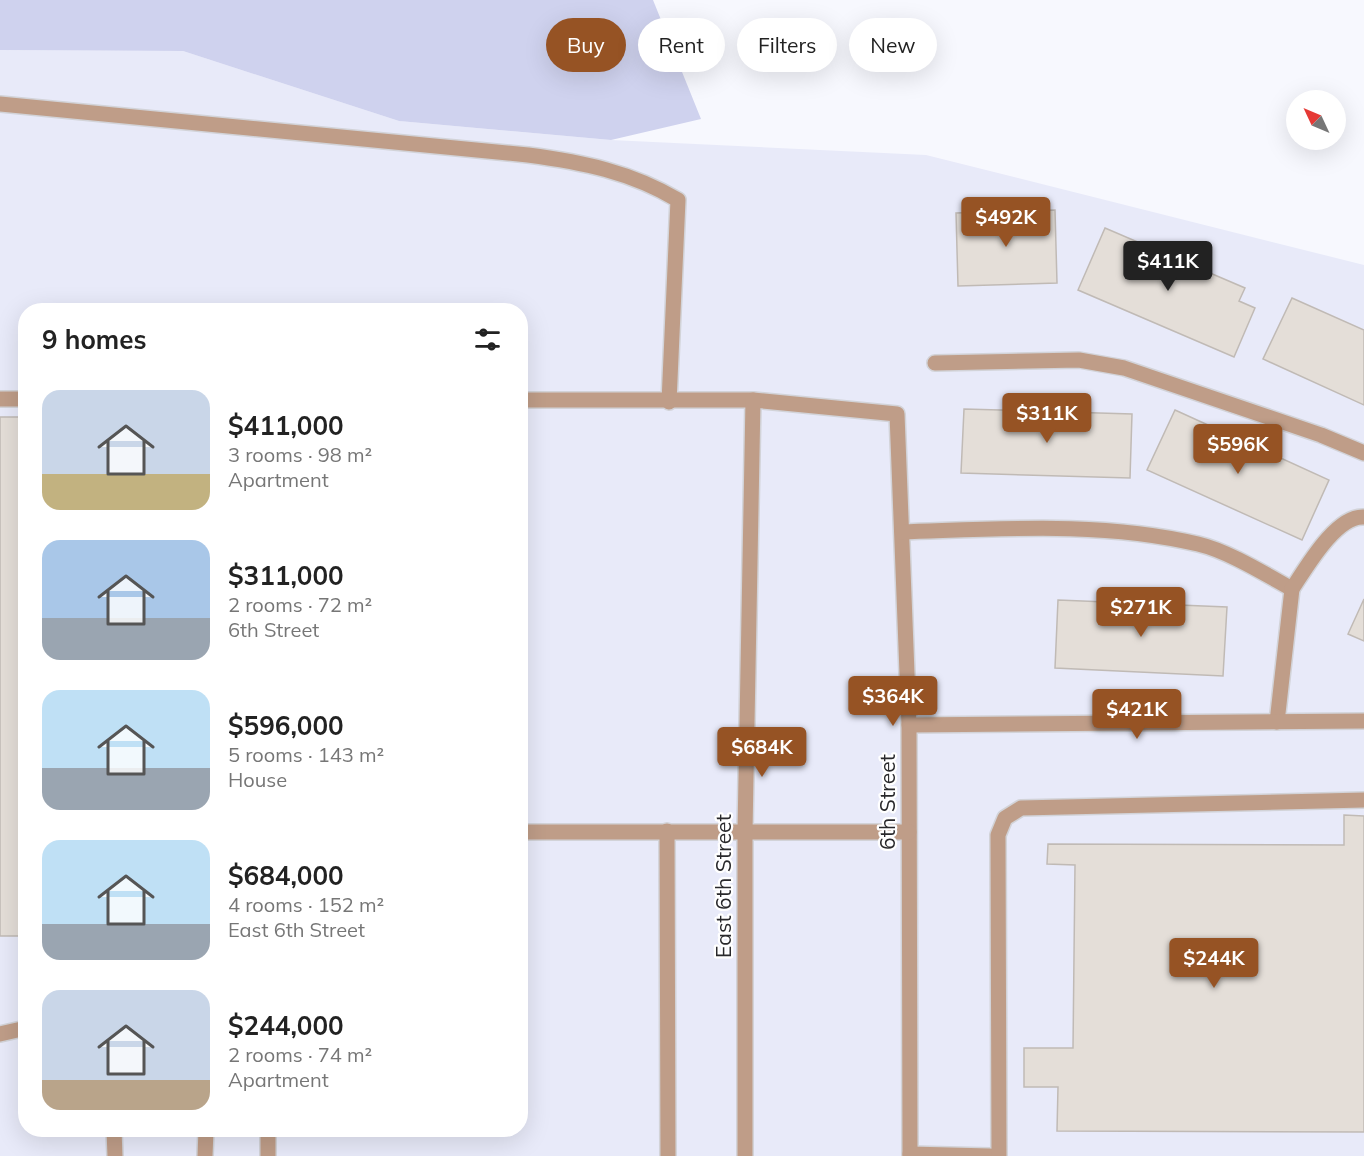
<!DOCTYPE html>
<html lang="en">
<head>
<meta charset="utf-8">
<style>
  body { margin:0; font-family:Mulish,sans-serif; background:#f6f6f6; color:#222; height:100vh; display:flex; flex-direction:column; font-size:22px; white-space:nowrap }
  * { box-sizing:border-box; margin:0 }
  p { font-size:20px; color:#767676 }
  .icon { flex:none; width:33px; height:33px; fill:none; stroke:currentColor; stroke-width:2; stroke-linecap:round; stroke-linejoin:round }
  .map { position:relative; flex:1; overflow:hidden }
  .side { position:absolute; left:18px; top:303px; width:510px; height:834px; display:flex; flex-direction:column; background:#fff; border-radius:24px; box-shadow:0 6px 24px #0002 }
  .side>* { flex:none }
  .banner { position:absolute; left:546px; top:18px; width:570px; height:54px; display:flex; gap:12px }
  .needle { width:39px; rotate:314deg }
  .buttons { position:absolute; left:1286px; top:90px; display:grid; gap:12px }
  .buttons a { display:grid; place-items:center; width:60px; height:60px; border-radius:50%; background:#fff; box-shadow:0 6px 24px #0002; font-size:30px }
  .price { position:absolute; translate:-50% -51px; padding:0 14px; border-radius:6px; background:#965324; color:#fff; font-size:20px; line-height:39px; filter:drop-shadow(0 2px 3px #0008) }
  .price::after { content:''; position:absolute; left:50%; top:36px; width:18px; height:14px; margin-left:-9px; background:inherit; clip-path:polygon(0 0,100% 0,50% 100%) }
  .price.active { background:#222; color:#fff }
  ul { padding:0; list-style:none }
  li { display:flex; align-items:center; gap:18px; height:150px; padding:0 24px }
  li span { display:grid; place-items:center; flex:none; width:168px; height:120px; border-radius:18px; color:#555 }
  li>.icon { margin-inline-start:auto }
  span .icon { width:72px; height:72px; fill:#fffc; stroke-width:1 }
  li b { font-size:26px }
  h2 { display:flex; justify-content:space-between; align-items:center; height:72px; padding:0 24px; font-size:26px }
  .tag { padding:0 21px; border-radius:27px; background:#fff; box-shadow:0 6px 24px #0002; font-size:21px; line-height:54px }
  .tag.active { background:#965324; color:#fff }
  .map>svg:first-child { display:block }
  .built { fill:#e8eaf9; fill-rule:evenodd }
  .green { fill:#cfd2ee }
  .building { fill:#e4ded8; stroke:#c0bab5; stroke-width:1.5 }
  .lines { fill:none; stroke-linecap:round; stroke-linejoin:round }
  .minor-casing { stroke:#d2d3d8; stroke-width:18 }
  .minor { stroke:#bf9d88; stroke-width:15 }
  .labels { text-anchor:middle; stroke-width:4.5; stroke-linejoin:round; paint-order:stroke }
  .street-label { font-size:21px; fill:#28282b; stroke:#fff }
</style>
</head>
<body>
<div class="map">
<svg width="1364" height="1156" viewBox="0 0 1364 1156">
  <rect width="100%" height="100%" fill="#f7f8fe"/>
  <path class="built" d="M 0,50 L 183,51 L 399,121 L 611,140 L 926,155 L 1364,265 L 1364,1156 L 0,1156 ZM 26,310 L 520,310 L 520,1130 L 26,1130 Z"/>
  <path class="green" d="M 0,0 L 653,0 L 701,119 L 611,140 L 399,121 L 183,51 L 0,50 Z"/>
  <g class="building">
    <path d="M 1055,210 L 1057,283 L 958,286 L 956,213 Z"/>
    <path d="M 1105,228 L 1245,288 L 1239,301 L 1255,308 L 1234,357 L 1078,290 Z"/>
    <path d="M 1292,298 L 1364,330 L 1364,405 L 1263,359 Z"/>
    <path d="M 964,409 L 1132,414 L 1130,478 L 961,473 Z"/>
    <path d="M 1175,410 L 1329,480 L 1302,540 L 1147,470 Z"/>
    <rect x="0" y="417" width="26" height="519"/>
    <path d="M 1364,599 L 1364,641 L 1348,634 Z"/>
    <path d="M 1058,600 L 1227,607 L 1223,676 L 1055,668 Z"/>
    <path d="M 1344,815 L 1364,816 L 1364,1132 L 1057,1131 L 1058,1087 L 1024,1087 L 1024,1048 L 1073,1048 L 1075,865 L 1047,864 L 1048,844 L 1344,845 Z"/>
  </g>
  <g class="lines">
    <defs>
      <g id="minor">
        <path d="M 0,104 L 528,155 C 582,162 631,172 678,200 L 669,402"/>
        <path d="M 935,363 L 1079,360 L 1124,368 L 1321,435 L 1364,453"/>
        <path d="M 0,399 L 26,399"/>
        <path d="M 520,400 L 753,400 L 897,414 L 909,725 L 910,1156"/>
        <path d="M 902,532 C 1000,529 1101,521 1198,544 C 1228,551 1265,574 1292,589 L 1277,722"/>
        <path d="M 1292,589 C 1306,568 1336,515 1364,517"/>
        <path d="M 909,725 L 1364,721"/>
        <path d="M 667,831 L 668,1156"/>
        <path d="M 520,832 L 909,832"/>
        <path d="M 0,1034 L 26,1028"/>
        <path d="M 114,1130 L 115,1156"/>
        <path d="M 910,1154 L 990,1156"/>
        <path d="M 205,1156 L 206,1130"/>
        <path d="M 268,1156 L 268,1130"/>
        <path d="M 745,1156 L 745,831 L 753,400"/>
        <path d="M 999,1156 L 998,835 L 1005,818 L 1021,808 L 1364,800"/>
      </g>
    </defs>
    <use href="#minor" class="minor-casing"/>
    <use href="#minor" class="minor"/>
  </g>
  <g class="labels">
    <g class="street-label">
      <text transform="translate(888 802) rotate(-90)" y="7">6th Street</text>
      <text transform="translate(724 886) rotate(-90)" y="7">East 6th Street</text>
    </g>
  </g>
</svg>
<div class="buttons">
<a><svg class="needle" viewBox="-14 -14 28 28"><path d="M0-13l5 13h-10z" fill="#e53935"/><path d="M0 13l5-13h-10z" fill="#767676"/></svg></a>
</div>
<b class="price" style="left:1006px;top:248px">$492K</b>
<b class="price active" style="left:1168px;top:292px">$411K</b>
<b class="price" style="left:1047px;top:444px">$311K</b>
<b class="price" style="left:1238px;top:475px">$596K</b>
<b class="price" style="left:1141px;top:638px">$271K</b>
<b class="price" style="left:893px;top:727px">$364K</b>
<b class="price" style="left:1137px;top:740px">$421K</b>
<b class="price" style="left:762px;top:778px">$684K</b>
<b class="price" style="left:1214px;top:989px">$244K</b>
<div class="banner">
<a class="tag active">Buy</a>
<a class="tag">Rent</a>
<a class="tag">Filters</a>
<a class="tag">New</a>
</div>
<section class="side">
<h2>9 homes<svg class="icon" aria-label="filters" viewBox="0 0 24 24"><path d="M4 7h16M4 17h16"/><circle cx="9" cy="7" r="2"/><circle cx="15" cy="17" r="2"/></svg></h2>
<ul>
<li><span style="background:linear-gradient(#c9d6e8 70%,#c2b280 0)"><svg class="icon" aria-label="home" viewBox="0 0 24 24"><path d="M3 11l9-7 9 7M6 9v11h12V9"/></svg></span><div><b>$411,000</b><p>3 rooms · 98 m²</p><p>Apartment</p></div></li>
<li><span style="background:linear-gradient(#a9c7e8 65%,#9aa5b1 0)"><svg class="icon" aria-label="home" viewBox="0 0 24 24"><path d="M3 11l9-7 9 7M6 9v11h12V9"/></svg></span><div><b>$311,000</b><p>2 rooms · 72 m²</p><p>6th Street</p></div></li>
<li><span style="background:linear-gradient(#bfe0f5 65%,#9aa5b1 0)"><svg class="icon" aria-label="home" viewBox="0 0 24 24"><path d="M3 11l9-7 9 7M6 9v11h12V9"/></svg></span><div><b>$596,000</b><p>5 rooms · 143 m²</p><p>House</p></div></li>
<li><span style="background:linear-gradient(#bfe0f5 70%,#9aa5b1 0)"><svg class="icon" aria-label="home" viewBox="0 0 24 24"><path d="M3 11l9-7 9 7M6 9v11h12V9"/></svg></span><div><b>$684,000</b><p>4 rooms · 152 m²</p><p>East 6th Street</p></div></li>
<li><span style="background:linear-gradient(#c9d6e8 75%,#b9a48a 0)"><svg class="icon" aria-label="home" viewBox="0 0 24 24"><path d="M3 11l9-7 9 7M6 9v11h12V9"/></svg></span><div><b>$244,000</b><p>2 rooms · 74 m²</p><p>Apartment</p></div></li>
</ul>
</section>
</div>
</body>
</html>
